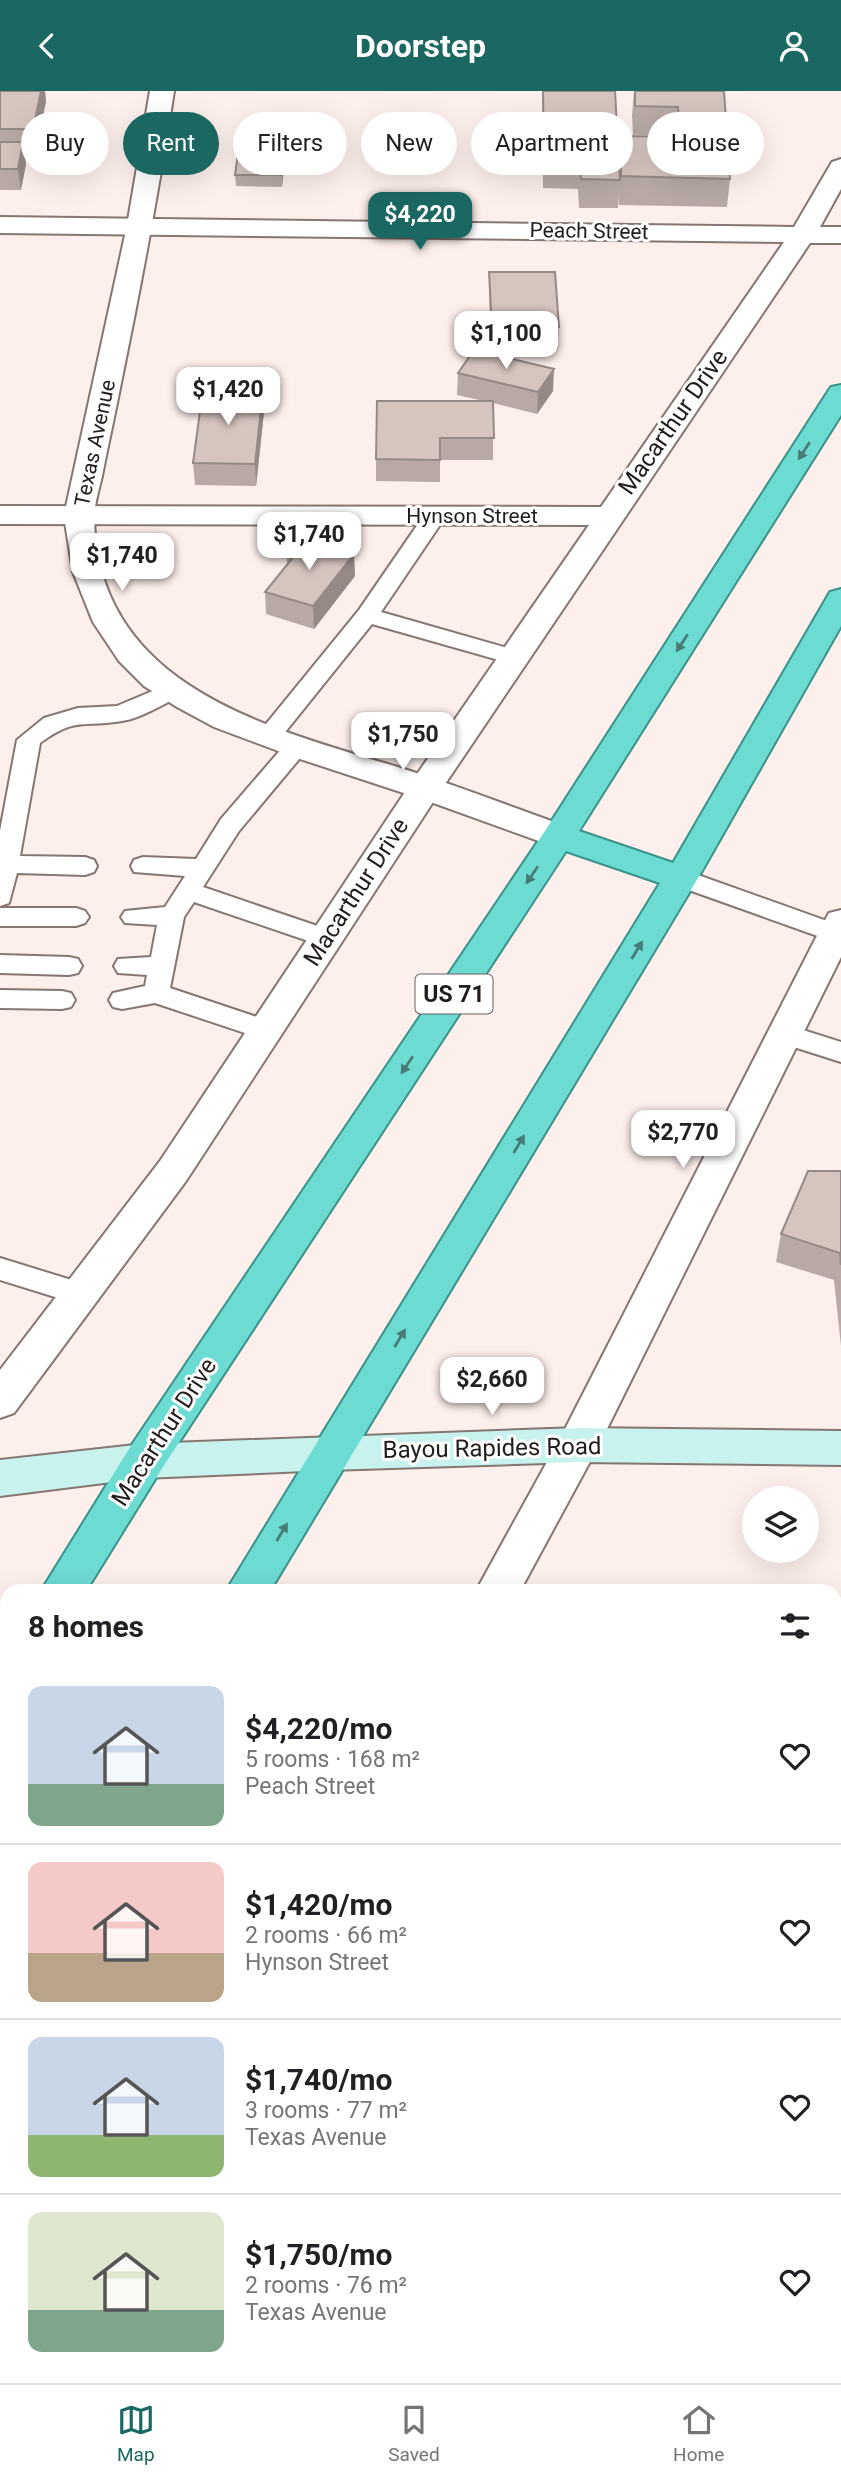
<!DOCTYPE html>
<html lang="en">
<head>
<meta charset="utf-8">
<style>
  body { margin:0; font-family:Roboto,sans-serif; background:#f6f6f6; color:#202124; height:100vh; display:flex; flex-direction:column; font-size:26px; white-space:nowrap }
  * { box-sizing:border-box; margin:0 }
  p { font-size:23px; color:#757577 }
  .icon { flex:none; width:38px; height:38px; fill:none; stroke:currentColor; stroke-width:2; stroke-linecap:round; stroke-linejoin:round }
  .map { position:relative; flex:1; overflow:hidden }
  .side { position:absolute; left:0px; top:1493px; width:842px; height:800px; display:flex; flex-direction:column; background:#fff; border-radius:21px 21px 0 0; box-shadow:0 7px 28px #0002 }
  .side>* { flex:none }
  .banner { position:absolute; left:21px; top:21px; width:800px; height:63px; display:flex; gap:14px }
  .buttons { position:absolute; left:742px; top:1395px; display:grid; gap:14px }
  .buttons a { display:grid; place-items:center; width:77px; height:77px; border-radius:50%; background:#fff; box-shadow:0 7px 28px #0002; font-size:35px }
  .price { position:absolute; translate:-50% -60px; padding:0 16px; border-radius:14px; background:#fff; color:#222; font-size:23px; line-height:46px; filter:drop-shadow(0 2px 4px #0008) }
  .price::after { content:''; position:absolute; left:50%; top:42px; width:21px; height:16px; margin-left:-10px; background:inherit; clip-path:polygon(0 0,100% 0,50% 100%) }
  .price.on { background:#1b6761; color:#fff }
  ul { padding:0; list-style:none }
  li { display:flex; align-items:center; gap:21px; height:175px; padding:0 28px }
  li+li { border-top:2px solid #e0e0e0 }
  li span { display:grid; place-items:center; flex:none; width:196px; height:140px; border-radius:14px; color:#555 }
  li>.icon { margin-inline-start:auto }
  span .icon { width:84px; height:84px; fill:#fffc; stroke-width:1 }
  li b { font-size:30px }
  h2 { display:flex; justify-content:space-between; align-items:center; height:84px; padding:0 28px; font-size:30px }
  .pill { padding:0 24px; border-radius:32px; background:#fff; box-shadow:0 7px 28px #0002; font-size:24px; line-height:63px }
  .pill.on { background:#1b6761; color:#fff }
  header { display:flex; justify-content:space-between; align-items:center; height:91px; padding:0 28px; background:#1b6761; color:#fff; font-size:32px; font-weight:700 }
  .menu { display:flex; justify-content:space-around; align-items:center; height:98px; border-top:2px solid #e0e0e0; background:#fff; font-size:19px; color:#757577 }
  .menu a { display:grid; justify-items:center; gap:4px }
  .menu .on { color:#1b6761 }
  .map>svg:first-child { display:block }
  .water { fill:#d17a60 }
  .lines { fill:none; stroke-linecap:round; stroke-linejoin:round }
  .service-casing { stroke:#857671; stroke-width:4 }
  .minor-casing { stroke:#857671; stroke-width:4 }
  .tertiary-casing { stroke:#857671; stroke-width:4 }
  .secondary-casing { stroke:#857671; stroke-width:4 }
  .trunk-casing { stroke:#3a928a; stroke-width:4 }
  .service { fill:#fff; fill-rule:evenodd }
  .minor { fill:#fff; fill-rule:evenodd }
  .tertiary { fill:#fff; fill-rule:evenodd }
  .secondary { fill:#c8f2ee; fill-rule:evenodd }
  .trunk { fill:#6cdbd2; fill-rule:evenodd }
  .wall { fill:#b8a9a4 }
  .shaded-wall { fill:#968a86 }
  .building { fill:#d6c5bf; stroke:#968a86; stroke-width:2 }
  .oneway { fill:#477c76 }
  .labels { text-anchor:middle; stroke-width:6; stroke-linejoin:round; paint-order:stroke }
  .far-street-label { font-size:21px; fill:#221c1a; stroke:#fff }
  .shield { fill:#fff; stroke:#64605f; stroke-width:2 }
  .shield-label { font-size:23px; font-weight:bold; fill:#221c1a }
  .street-label { font-size:24px; fill:#221c1a; stroke:#fff }
</style>
</head>
<body>
<header><svg class="icon" aria-label="back" viewBox="0 0 24 24"><path d="M15 5l-7 7 7 7"/></svg>Doorstep<svg class="icon" aria-label="person" viewBox="0 0 24 24"><circle cx="12" cy="8" r="4"/><path d="M4 21q1-7 8-7t8 7"/></svg></header>
<div class="map">
<svg width="841" height="2292" viewBox="0 0 841 2292">
  <rect width="100%" height="100%" fill="#fdefeb"/>
  <path class="water" d="M 841,1978 L 841,2232 L 835,2231 L 835,1980 Z"/>
  <g class="lines">
    <defs>
      <g id="service">
        <path d="M 435,418 L 443,420 L 446,425 L 381,521 L 521,561 L 524,566 L 521,571 L 513,573 L 372,533 L 278,650 L 270,652 L 262,650 L 258,644 L 262,638 L 359,519 L 427,420 Z"/>
        <path d="M 174,591 L 182,594 L 186,599 L 182,604 C 163,613 142,627 122,630 C 83,637 77,625 40,652 L 20,765 L 85,766 L 94,769 L 97,775 L 94,781 L 85,784 L 17,782 L 9,812 L 0,815 L 0,740 L 17,649 L 44,627 L 78,617 L 117,615 Z"/>
        <path d="M 297,647 L 305,649 L 309,655 L 305,661 L 239,740 L 203,796 L 335,841 L 339,847 L 335,853 L 326,856 L 194,811 L 184,826 L 170,897 L 275,932 L 279,939 L 275,946 L 266,949 L 155,912 L 122,918 L 113,916 L 109,909 L 113,902 L 145,895 L 147,884 L 118,882 L 114,875 L 118,868 L 151,866 L 157,834 L 125,832 L 121,826 L 125,820 L 165,816 L 185,785 L 134,781 L 131,775 L 134,769 L 143,766 L 196,768 L 221,728 L 289,649 Z"/>
        <path d="M 681,778 L 841,835 L 841,849 L 835,851 L 826,848 L 672,793 L 669,787 L 672,781 Z"/>
        <path d="M 0,817 L 76,817 L 85,820 L 89,826 L 85,832 L 76,835 L 0,835 Z"/>
        <path d="M 0,864 L 69,866 L 78,868 L 82,875 L 78,882 L 69,884 L 0,882 Z"/>
        <path d="M 0,899 L 62,900 L 71,902 L 75,909 L 71,916 L 62,918 L 0,917 Z"/>
        <path d="M 784,933 L 841,951 L 841,971 L 775,950 L 771,943 L 775,936 Z"/>
        <path d="M 0,1167 L 91,1195 L 95,1203 L 91,1211 L 81,1214 L 0,1189 Z"/>
      </g>
      <g id="minor">
        <path d="M 841,68 L 841,98 L 820,136 L 841,136 L 841,152 L 810,152 L 437,705 L 186,1090 L 14,1322 L 0,1327 L 0,1279 L 160,1070 L 413,689 L 589,434 L 0,433 L 0,415 L 601,416 L 784,151 L 0,142 L 0,126 L 794,136 L 832,71 Z"/>
        <path d="M 841,819 L 841,866 L 593,1366 L 578,1371 L 563,1366 L 557,1354 L 563,1342 L 824,831 L 829,822 Z"/>
      </g>
      <g id="tertiary">
        <path d="M 150,0 L 174,0 C 159,98 141,195 121,292 C 115,323 108,354 102,385 C 99,398 94,414 94,427 C 98,597 269,637 401,677 C 458,695 514,717 571,737 L 576,745 L 571,753 L 559,757 L 547,753 L 428,710 L 297,667 L 214,636 L 177,616 L 144,595 L 119,570 L 93,531 L 73,481 L 64,425 L 127,135 Z"/>
        <path d="M 578,1337 L 593,1342 L 599,1354 L 520,1500 L 476,1500 L 563,1342 Z"/>
        <path d="M 35,2286 L 89,2286 L 87,2292 L 33,2292 Z"/>
      </g>
      <path id="secondary" d="M 578,1337 L 841,1340 L 841,1374 L 578,1371 L 329,1379 L 144,1387 L 0,1405 L 0,1369 L 144,1353 Z"/>
      <g id="trunk">
        <path d="M 841,294 L 841,324 L 579,740 L 673,772 L 826,508 L 830,501 L 841,498 L 841,535 L 698,787 L 270,1500 L 226,1500 L 660,792 L 566,760 L 159,1382 L 86,1500 L 41,1500 L 129,1358 L 547,737 L 827,302 L 831,296 Z"/>
        <path d="M 7,1567 L 7,1615 L 0,1618 L 0,1570 Z"/>
        <path d="M 7,1877 L 7,1933 L 0,1935 L 0,1880 Z"/>
      </g>
    </defs>
    <use href="#service" class="service-casing"/>
    <use href="#minor" class="minor-casing"/>
    <use href="#tertiary" class="tertiary-casing"/>
    <use href="#secondary" class="secondary-casing"/>
    <use href="#trunk" class="trunk-casing"/>
    <use href="#service" class="service"/>
    <use href="#minor" class="minor"/>
    <use href="#tertiary" class="tertiary"/>
    <use href="#secondary" class="secondary"/>
    <use href="#trunk" class="trunk"/>
  </g>
  <g class="wall">
    <path d="M 0,0 L 45,0 L 46,11 L 35,59 L 24,59 L 26,73 L 21,99 L 0,99 Z"/>
    <path d="M 543,0 L 619,68 L 621,45 L 676,46 L 676,45 L 633,44 L 632,24 L 634,0 L 724,0 L 730,88 L 727,116 L 619,114 L 619,105 L 618,117 L 579,117 L 578,98 L 543,97 L 542,21 Z"/>
    <path d="M 285,67 L 282,96 L 236,95 L 235,84 Z"/>
    <path d="M 489,181 L 559,236 L 558,258 L 491,258 L 489,202 Z"/>
    <path d="M 458,282 L 553,300 L 537,323 L 493,312 L 493,369 L 440,369 L 440,391 L 376,390 L 376,368 L 484,310 L 457,304 Z"/>
    <path d="M 263,299 L 264,321 L 256,395 L 195,394 L 193,372 Z"/>
    <path d="M 286,453 L 354,463 L 355,485 L 314,538 L 266,523 L 265,501 L 287,474 Z"/>
    <path d="M 841,1080 L 841,1255 L 834,1189 L 776,1171 L 781,1143 Z"/>
  </g>
  <g class="shaded-wall">
    <path d="M 41,0 L 45,0 L 46,11 L 35,59 L 33,38 Z"/>
    <path d="M 23,51 L 26,73 L 21,99 L 18,78 Z"/>
    <path d="M 285,55 L 285,67 L 282,96 L 282,84 Z"/>
    <path d="M 554,278 L 553,300 L 537,323 L 538,301 Z"/>
    <path d="M 263,299 L 264,321 L 256,395 L 255,373 Z"/>
    <path d="M 354,463 L 355,485 L 314,538 L 313,515 Z"/>
  </g>
  <g class="building">
    <path d="M 0,0 L 41,0 L 33,38 L 0,38 Z"/>
    <path d="M 543,0 L 615,0 L 620,89 L 581,88 L 580,69 L 544,69 Z"/>
    <path d="M 635,0 L 724,0 L 730,88 L 621,85 L 621,45 L 680,46 L 678,16 L 635,15 Z"/>
    <path d="M 0,51 L 23,51 L 18,78 L 0,78 Z"/>
    <path d="M 239,55 L 285,55 L 282,84 L 235,84 Z"/>
    <path d="M 489,181 L 555,181 L 559,236 L 492,236 Z"/>
    <path d="M 474,259 L 554,278 L 538,301 L 458,282 Z"/>
    <path d="M 203,298 L 263,299 L 255,373 L 193,372 Z"/>
    <path d="M 377,310 L 493,310 L 494,347 L 440,347 L 440,369 L 376,368 Z"/>
    <path d="M 292,445 L 354,463 L 313,515 L 265,501 L 299,459 L 286,453 Z"/>
    <path d="M 808,1080 L 841,1080 L 841,1174 L 840,1162 L 781,1143 Z"/>
  </g>
  <defs><path id="oneway-solid" d="M-6-.8H1V-3.2L6.5 0L1 3.2V.8H-6Z" transform="scale(1.75)"/></defs>
  <g class="oneway">
    <use href="#oneway-solid" transform="translate(804 360) rotate(123)"/>
    <use href="#oneway-solid" transform="translate(682 552) rotate(123)"/>
    <use href="#oneway-solid" transform="translate(532 784) rotate(124)"/>
    <use href="#oneway-solid" transform="translate(637 859) rotate(-59)"/>
    <use href="#oneway-solid" transform="translate(407 974) rotate(124)"/>
    <use href="#oneway-solid" transform="translate(519 1053) rotate(-59)"/>
    <use href="#oneway-solid" transform="translate(400 1247) rotate(-59)"/>
    <use href="#oneway-solid" transform="translate(282 1441) rotate(-59)"/>
  </g>
  <g class="labels">
    <g class="far-street-label">
      <text transform="translate(589 140) rotate(1)" y="7">Peach Street</text>
      <text transform="translate(95 352) rotate(-78)" y="7">Texas Avenue</text>
      <text x="472" y="432">Hynson Street</text>
    </g>
    <rect class="shield" x="415.5" y="883.5" width="77" height="39" rx="5"/>
    <g class="shield-label">
      <text x="454" y="911">US 71</text>
    </g>
    <g class="street-label">
      <text transform="translate(673 331) rotate(-55)" y="8">Macarthur Drive</text>
      <text transform="translate(356 801) rotate(-57)" y="8">Macarthur Drive</text>
      <text transform="translate(164 1341) rotate(-57)" y="8">Macarthur Drive</text>
      <text transform="translate(492 1357) rotate(-1)" y="8">Bayou Rapides Road</text>
    </g>
  </g>
</svg>
<div class="buttons">
<a><svg class="icon" aria-label="layers" viewBox="0 0 24 24"><path d="M12 4l9 5-9 5-9-5zM3 14l9 5 9-5"/></svg></a>
</div>
<b class="price on" style="left:420px;top:161px">$4,220</b>
<b class="price" style="left:506px;top:280px">$1,100</b>
<b class="price" style="left:228px;top:336px">$1,420</b>
<b class="price" style="left:309px;top:481px">$1,740</b>
<b class="price" style="left:122px;top:502px">$1,740</b>
<b class="price" style="left:403px;top:681px">$1,750</b>
<b class="price" style="left:683px;top:1079px">$2,770</b>
<b class="price" style="left:492px;top:1326px">$2,660</b>
<div class="banner">
<a class="pill">Buy</a>
<a class="pill on">Rent</a>
<a class="pill">Filters</a>
<a class="pill">New</a>
<a class="pill">Apartment</a>
<a class="pill">House</a>
</div>
<section class="side">
<h2>8 homes<svg class="icon" aria-label="filters" viewBox="0 0 24 24"><path d="M4 7h16M4 17h16"/><circle cx="9" cy="7" r="2"/><circle cx="15" cy="17" r="2"/></svg></h2>
<ul>
<li><span style="background:linear-gradient(#c9d6e8 70%,#7fa58c 0)"><svg class="icon" aria-label="home" viewBox="0 0 24 24"><path d="M3 11l9-7 9 7M6 9v11h12V9"/></svg></span><div><b>$4,220/mo</b><p>5 rooms · 168 m²</p><p>Peach Street</p></div><svg class="icon" aria-label="heart" viewBox="0 0 24 24"><path d="M12 20l-8-8c-3-5 5-10 8-4 3-6 11-1 8 4z"/></svg></li>
<li><span style="background:linear-gradient(#f6c9c9 65%,#b9a48a 0)"><svg class="icon" aria-label="home" viewBox="0 0 24 24"><path d="M3 11l9-7 9 7M6 9v11h12V9"/></svg></span><div><b>$1,420/mo</b><p>2 rooms · 66 m²</p><p>Hynson Street</p></div><svg class="icon" aria-label="heart" viewBox="0 0 24 24"><path d="M12 20l-8-8c-3-5 5-10 8-4 3-6 11-1 8 4z"/></svg></li>
<li><span style="background:linear-gradient(#c9d6e8 70%,#8fb573 0)"><svg class="icon" aria-label="home" viewBox="0 0 24 24"><path d="M3 11l9-7 9 7M6 9v11h12V9"/></svg></span><div><b>$1,740/mo</b><p>3 rooms · 77 m²</p><p>Texas Avenue</p></div><svg class="icon" aria-label="heart" viewBox="0 0 24 24"><path d="M12 20l-8-8c-3-5 5-10 8-4 3-6 11-1 8 4z"/></svg></li>
<li><span style="background:linear-gradient(#dfe7d0 70%,#7fa58c 0)"><svg class="icon" aria-label="home" viewBox="0 0 24 24"><path d="M3 11l9-7 9 7M6 9v11h12V9"/></svg></span><div><b>$1,750/mo</b><p>2 rooms · 76 m²</p><p>Texas Avenue</p></div><svg class="icon" aria-label="heart" viewBox="0 0 24 24"><path d="M12 20l-8-8c-3-5 5-10 8-4 3-6 11-1 8 4z"/></svg></li>
</ul>
</section>
</div>
<nav class="menu">
<a class="on"><svg class="icon" aria-label="map" viewBox="0 0 24 24"><path d="M3 6l6-2 6 2 6-2v14l-6 2-6-2-6 2zM9 4v14M15 6v14"/></svg>Map</a>
<a><svg class="icon" aria-label="saved" viewBox="0 0 24 24"><path d="M7 4h10v16l-5-4-5 4z"/></svg>Saved</a>
<a><svg class="icon" aria-label="home" viewBox="0 0 24 24"><path d="M3 11l9-7 9 7M6 9v11h12V9"/></svg>Home</a>
</nav>
</body>
</html>
